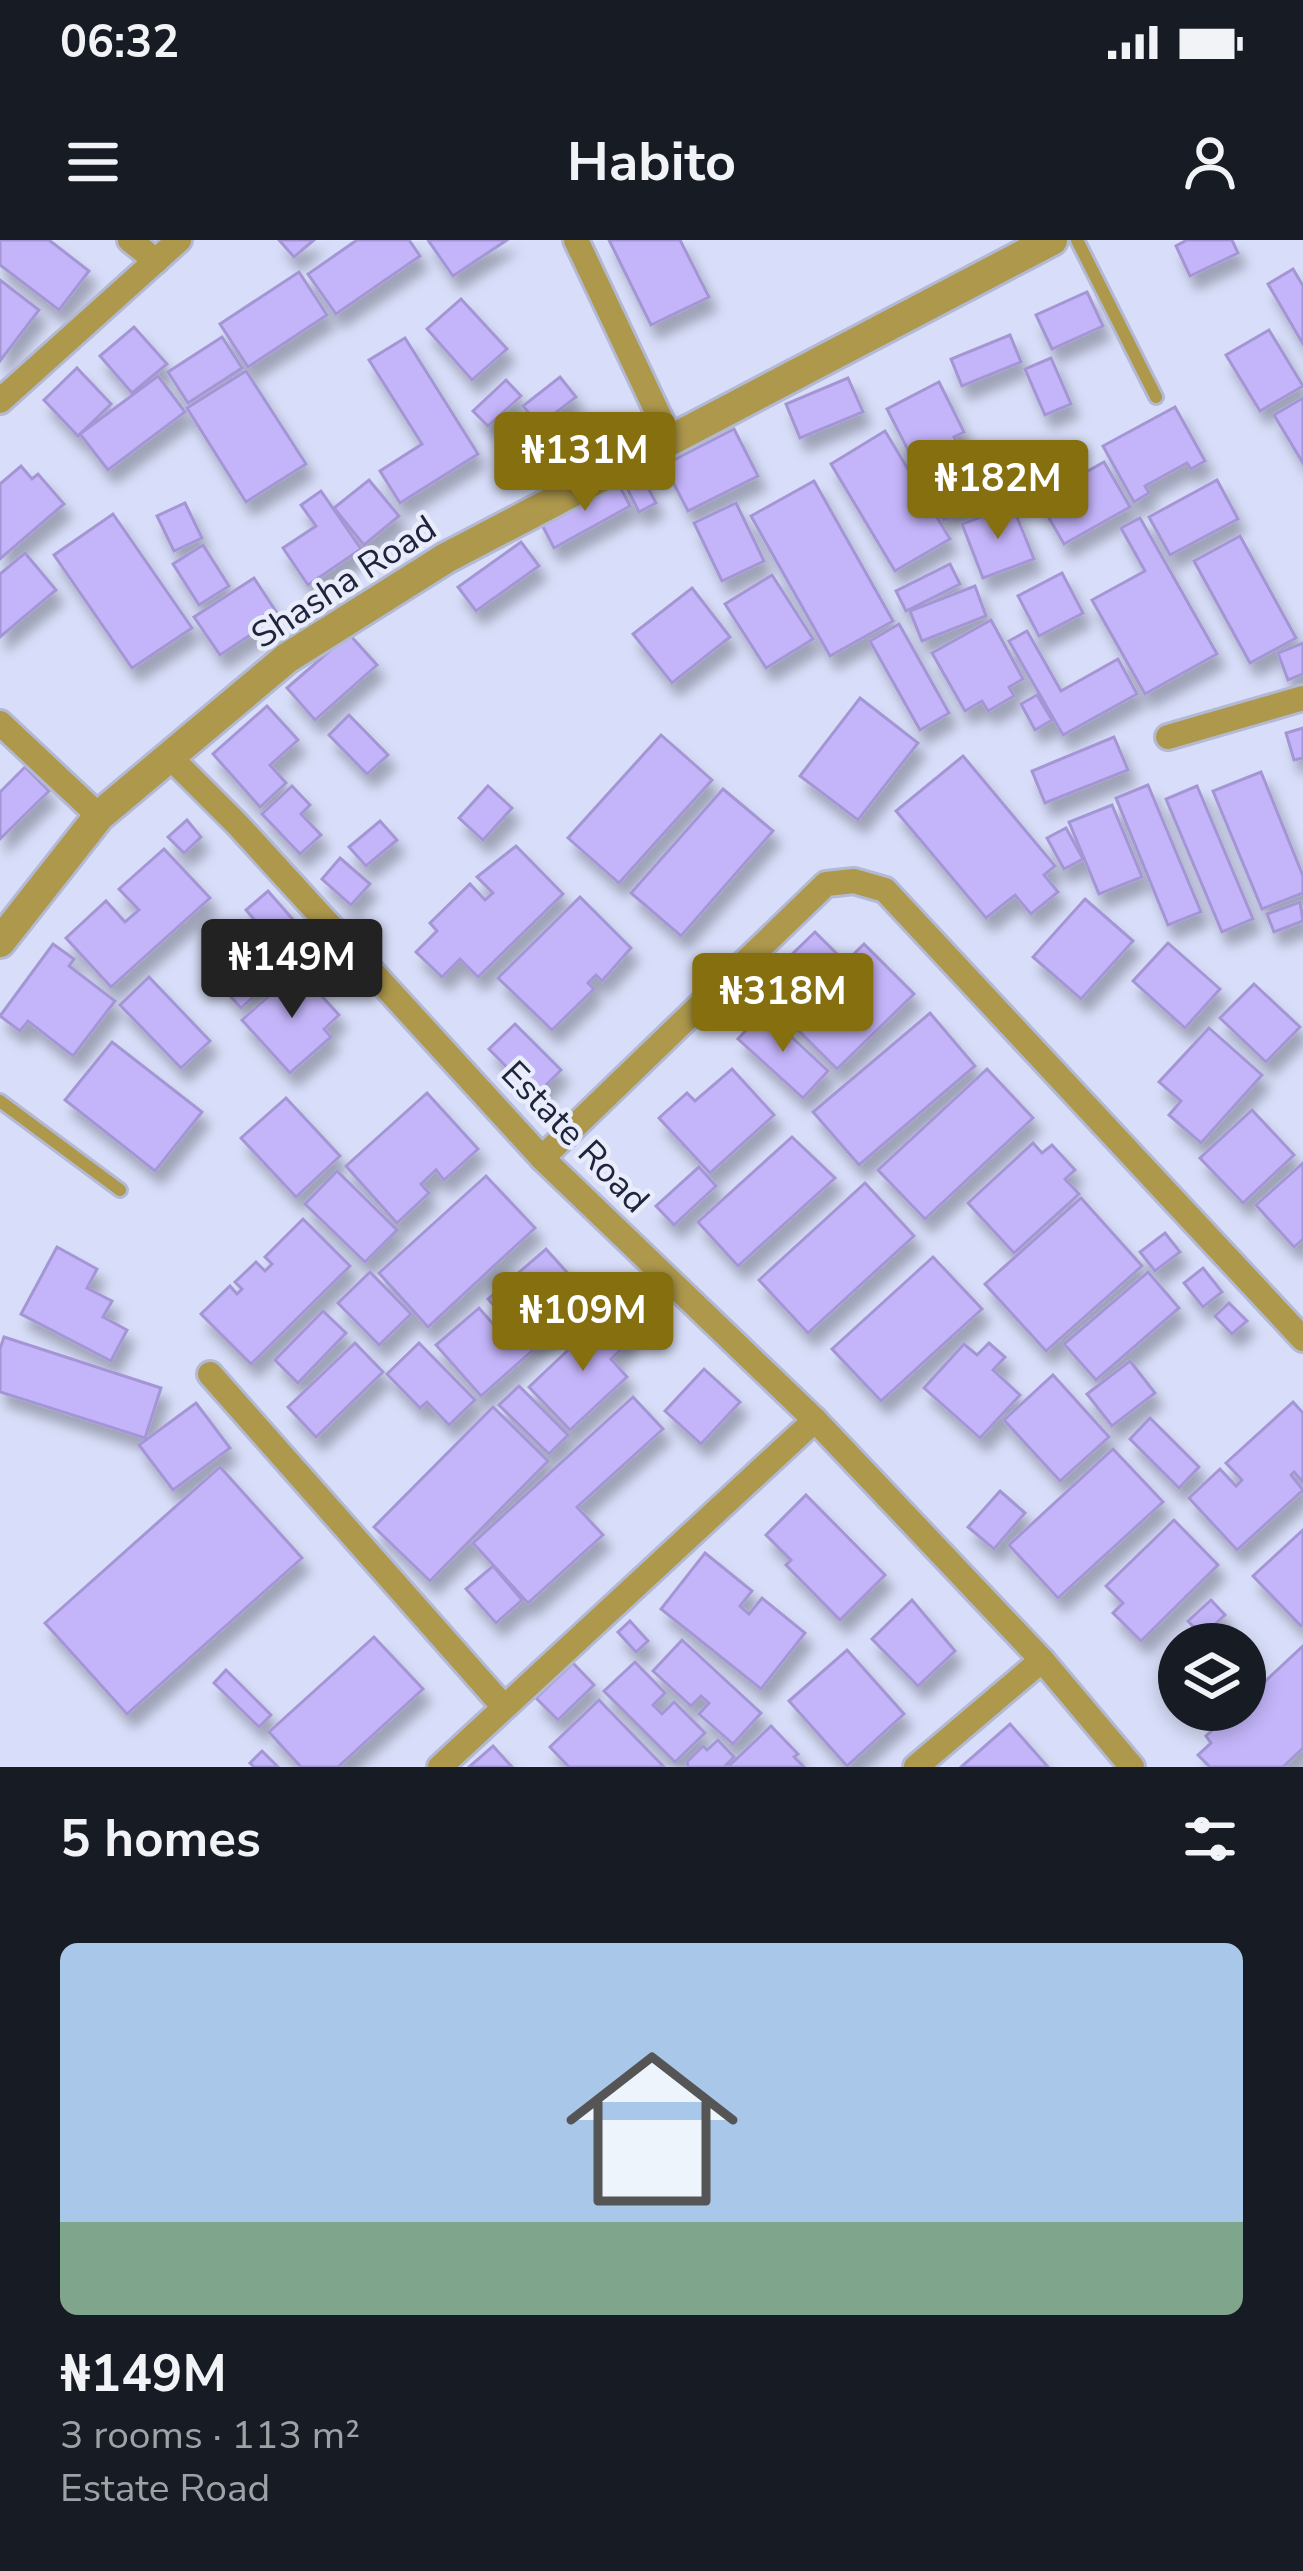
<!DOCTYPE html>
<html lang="en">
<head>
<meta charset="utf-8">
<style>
  body { margin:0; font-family:"Nunito Sans",sans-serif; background:#242831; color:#f1f3f6; height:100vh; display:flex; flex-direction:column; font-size:45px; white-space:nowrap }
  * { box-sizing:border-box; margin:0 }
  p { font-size:39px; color:#9ea1a6 }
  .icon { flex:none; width:66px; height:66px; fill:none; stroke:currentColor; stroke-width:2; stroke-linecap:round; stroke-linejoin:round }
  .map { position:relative; height:1527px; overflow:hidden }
  .sheet { display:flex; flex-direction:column; background:#171b24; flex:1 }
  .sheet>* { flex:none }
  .controls { position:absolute; left:1158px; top:1383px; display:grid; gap:24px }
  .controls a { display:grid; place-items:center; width:108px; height:108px; border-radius:50%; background:#171b24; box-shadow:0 6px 18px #0003; font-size:60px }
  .price { position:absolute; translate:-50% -102px; padding:0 27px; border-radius:12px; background:#866f0f; color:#fff; font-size:39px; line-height:78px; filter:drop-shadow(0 3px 6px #0008) }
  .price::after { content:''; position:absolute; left:50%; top:72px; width:36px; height:27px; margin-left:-18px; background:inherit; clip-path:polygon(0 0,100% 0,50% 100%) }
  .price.active { background:#222; color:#fff }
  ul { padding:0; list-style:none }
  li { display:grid; align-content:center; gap:24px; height:636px; padding:0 60px }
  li+li { border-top:3px solid #363941 }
  li span { display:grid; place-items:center; height:372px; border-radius:18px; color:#555 }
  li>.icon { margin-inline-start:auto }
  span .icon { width:216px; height:216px; fill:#fffc; stroke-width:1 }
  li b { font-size:51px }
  h2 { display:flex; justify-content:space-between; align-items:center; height:144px; padding:0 60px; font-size:51px }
  .status { display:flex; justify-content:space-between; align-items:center; height:84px; padding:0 60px; background:#171b24; direction:ltr }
  .status svg { height:33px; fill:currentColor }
  header { display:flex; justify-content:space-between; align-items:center; height:156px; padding:0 60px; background:#171b24; font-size:54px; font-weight:700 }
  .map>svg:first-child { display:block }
  .building { fill:#c4b5fa; stroke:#a496d5; stroke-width:3; filter:url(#shadow) }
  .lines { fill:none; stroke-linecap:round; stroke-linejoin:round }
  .service-casing { stroke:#b3b9d3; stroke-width:18 }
  .minor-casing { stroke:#b3b9d3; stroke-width:30 }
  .tertiary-casing { stroke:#b3b9d3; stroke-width:36 }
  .service { stroke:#ae984c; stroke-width:12 }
  .minor { stroke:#ae984c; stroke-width:24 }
  .tertiary { stroke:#ae984c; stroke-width:30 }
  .labels { text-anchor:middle; stroke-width:9; stroke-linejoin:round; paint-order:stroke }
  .street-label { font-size:36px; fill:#1f243c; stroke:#e9ecfa }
</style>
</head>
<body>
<div class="status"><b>06:32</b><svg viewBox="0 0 49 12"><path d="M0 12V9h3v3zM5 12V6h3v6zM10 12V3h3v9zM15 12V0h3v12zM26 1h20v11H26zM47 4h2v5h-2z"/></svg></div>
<header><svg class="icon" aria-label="menu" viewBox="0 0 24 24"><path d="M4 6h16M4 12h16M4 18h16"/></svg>Habito<svg class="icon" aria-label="person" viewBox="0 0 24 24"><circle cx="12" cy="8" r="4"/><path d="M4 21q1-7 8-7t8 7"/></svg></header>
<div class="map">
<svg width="1303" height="1527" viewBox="0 0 1303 1527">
  <defs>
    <filter id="shadow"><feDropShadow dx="7" dy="13" stdDeviation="6" flood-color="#0004"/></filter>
  </defs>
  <rect width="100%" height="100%" fill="#d8def9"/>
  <g class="building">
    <path d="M 0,0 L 49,0 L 89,31 L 59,70 L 0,25 Z"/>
    <path d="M 279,0 L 314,0 L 294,17 Z"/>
    <path d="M 357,0 L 409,0 L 420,16 L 336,74 L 308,34 Z"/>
    <path d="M 428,0 L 507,0 L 453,36 Z"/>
    <path d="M 609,0 L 680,0 L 709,57 L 651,85 Z"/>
    <path d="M 1187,0 L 1232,0 L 1238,13 L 1190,36 L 1176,6 Z"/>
    <path d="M 1293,29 L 1303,46 L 1303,104 L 1268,44 Z"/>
    <path d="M 299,32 L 327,75 L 248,127 L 220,84 Z"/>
    <path d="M 0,40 L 39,70 L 0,121 Z"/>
    <path d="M 1087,52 L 1103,86 L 1052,109 L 1036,75 Z"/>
    <path d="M 461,59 L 507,109 L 472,140 L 427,89 Z"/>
    <path d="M 134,87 L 167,124 L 132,153 L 100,116 Z"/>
    <path d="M 1269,90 L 1303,146 L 1260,171 L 1226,115 Z"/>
    <path d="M 1010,95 L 1021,122 L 962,146 L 951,119 Z"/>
    <path d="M 222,97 L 242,128 L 188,163 L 168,132 Z"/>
    <path d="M 405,98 L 478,214 L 400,263 L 380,231 L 422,204 L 369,120 Z"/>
    <path d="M 1051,118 L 1071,164 L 1045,175 L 1025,129 Z"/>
    <path d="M 77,128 L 111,164 L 78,196 L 44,160 Z"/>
    <path d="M 246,131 L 306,224 L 246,262 L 187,168 Z"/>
    <path d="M 158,136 L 185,172 L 108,230 L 80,194 Z"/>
    <path d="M 560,137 L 576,157 L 539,186 L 523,166 Z"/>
    <path d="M 848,138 L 863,172 L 800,198 L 786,164 Z"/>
    <path d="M 506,140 L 521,156 L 488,186 L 473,171 Z"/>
    <path d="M 939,142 L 964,192 L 954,197 L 986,258 L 944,280 L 887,169 Z"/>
    <path d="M 1303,158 L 1303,223 L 1274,175 Z"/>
    <path d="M 1175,167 L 1205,221 L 1191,229 L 1187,223 L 1145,246 L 1149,253 L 1134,262 L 1103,206 Z"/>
    <path d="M 734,189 L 758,236 L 688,271 L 664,225 Z"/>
    <path d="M 885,191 L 950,299 L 895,331 L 831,224 Z"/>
    <path d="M 1104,222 L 1130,267 L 1064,304 L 1038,259 Z"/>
    <path d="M 21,226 L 32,239 L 38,234 L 64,264 L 0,319 L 0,244 Z"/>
    <path d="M 640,232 L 656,263 L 639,272 L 623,240 Z"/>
    <path d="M 616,239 L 630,266 L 554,308 L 540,281 Z"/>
    <path d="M 369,240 L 399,276 L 364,305 L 334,268 Z"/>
    <path d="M 1217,240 L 1238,279 L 1170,315 L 1149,277 Z"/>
    <path d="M 814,241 L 893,381 L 830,416 L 751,276 Z"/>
    <path d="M 321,251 L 361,309 L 308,345 L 283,308 L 316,286 L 301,265 Z"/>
    <path d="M 185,263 L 202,298 L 174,311 L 157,276 Z"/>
    <path d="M 736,263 L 764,321 L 722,341 L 694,283 Z"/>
    <path d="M 1012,265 L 1034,319 L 983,338 L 962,284 Z"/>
    <path d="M 113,274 L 192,388 L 132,428 L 54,315 Z"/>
    <path d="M 1140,278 L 1217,414 L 1145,454 L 1092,360 L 1145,331 L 1121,288 Z"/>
    <path d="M 1240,296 L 1296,398 L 1250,423 L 1194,321 Z"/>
    <path d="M 521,302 L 539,326 L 476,371 L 458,347 Z"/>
    <path d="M 203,305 L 229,346 L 199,365 L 173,324 Z"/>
    <path d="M 25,313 L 56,350 L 0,397 L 0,334 Z"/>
    <path d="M 950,324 L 960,344 L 906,371 L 896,351 Z"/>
    <path d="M 1062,333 L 1083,373 L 1039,396 L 1018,356 Z"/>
    <path d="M 772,335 L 813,399 L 766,428 L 725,364 Z"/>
    <path d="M 254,338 L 279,376 L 220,415 L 194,377 Z"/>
    <path d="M 975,346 L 986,376 L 922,401 L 910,371 Z"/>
    <path d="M 692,348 L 730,397 L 672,443 L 633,394 Z"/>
    <path d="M 991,380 L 1023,439 L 1009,447 L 1014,456 L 988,471 L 982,461 L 965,471 L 932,413 Z"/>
    <path d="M 899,384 L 949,473 L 920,490 L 870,401 Z"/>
    <path d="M 1027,391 L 1061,451 L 1118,419 L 1137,454 L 1063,495 L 1009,401 Z"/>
    <path d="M 349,394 L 377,425 L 315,480 L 287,448 Z"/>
    <path d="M 1303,403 L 1303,434 L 1288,440 L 1278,413 Z"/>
    <path d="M 1037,455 L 1052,480 L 1035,490 L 1021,464 Z"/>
    <path d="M 860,458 L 918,503 L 858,580 L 800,536 Z"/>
    <path d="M 267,466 L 298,500 L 270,525 L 286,543 L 260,567 L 213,514 Z"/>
    <path d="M 349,475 L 388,515 L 367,534 L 329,495 Z"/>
    <path d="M 1303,488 L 1303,518 L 1294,520 L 1286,493 Z"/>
    <path d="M 661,495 L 712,540 L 619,643 L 568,598 Z"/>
    <path d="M 1114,497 L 1128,530 L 1045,563 L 1032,531 Z"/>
    <path d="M 963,516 L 1055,626 L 1044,635 L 1058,652 L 1031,674 L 1015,655 L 986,678 L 896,571 Z"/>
    <path d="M 25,527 L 49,551 L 0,599 L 0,552 Z"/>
    <path d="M 1261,532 L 1303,636 L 1303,653 L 1262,669 L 1213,551 Z"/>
    <path d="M 1148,545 L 1201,672 L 1168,685 L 1116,558 Z"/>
    <path d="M 292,546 L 310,565 L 301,574 L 321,595 L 300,614 L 262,574 Z"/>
    <path d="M 488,546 L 512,568 L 483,600 L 459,578 Z"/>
    <path d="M 1197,546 L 1253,679 L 1222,692 L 1166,559 Z"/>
    <path d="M 723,549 L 773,591 L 681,696 L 631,653 Z"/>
    <path d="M 1112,565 L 1142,637 L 1099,654 L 1069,582 Z"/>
    <path d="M 187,580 L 201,597 L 184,613 L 168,597 Z"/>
    <path d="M 380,581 L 397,600 L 366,626 L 349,607 Z"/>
    <path d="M 1066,588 L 1083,619 L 1064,629 L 1047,598 Z"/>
    <path d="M 516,606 L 563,654 L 478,737 L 460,719 L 442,737 L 416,712 L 437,691 L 430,683 L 470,644 L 485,660 L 493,653 L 477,637 Z"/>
    <path d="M 164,609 L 210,658 L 111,747 L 66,698 L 106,661 L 125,682 L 139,670 L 119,649 Z"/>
    <path d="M 340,618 L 370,644 L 351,665 L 322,639 Z"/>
    <path d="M 268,651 L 310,699 L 287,718 L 246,670 Z"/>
    <path d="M 580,657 L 631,708 L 602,741 L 596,735 L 588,743 L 594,749 L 552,790 L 498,738 Z"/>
    <path d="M 1085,659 L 1133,701 L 1081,759 L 1033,717 Z"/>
    <path d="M 1300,662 L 1303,681 L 1274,692 L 1267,674 Z"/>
    <path d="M 815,692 L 836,713 L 778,769 L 757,748 Z"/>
    <path d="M 1168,703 L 1220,749 L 1185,788 L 1133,741 Z"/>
    <path d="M 53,704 L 74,719 L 69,726 L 115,761 L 73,816 L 28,781 L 20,791 L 0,776 Z"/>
    <path d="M 864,704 L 914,754 L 837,829 L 787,779 Z"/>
    <path d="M 272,706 L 289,725 L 241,768 L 224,749 Z"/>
    <path d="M 298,730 L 339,775 L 324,789 L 331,797 L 290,833 L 242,780 Z"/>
    <path d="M 149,737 L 210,801 L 181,828 L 120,765 Z"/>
    <path d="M 1254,744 L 1300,787 L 1266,822 L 1220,778 Z"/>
    <path d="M 764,771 L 828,831 L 803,858 L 738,799 Z"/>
    <path d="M 930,773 L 975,826 L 859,925 L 813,872 Z"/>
    <path d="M 515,784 L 561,830 L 535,856 L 489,809 Z"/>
    <path d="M 1209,788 L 1262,835 L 1201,903 L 1169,875 L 1181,861 L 1159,842 Z"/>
    <path d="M 112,802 L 202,872 L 155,931 L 65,860 Z"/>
    <path d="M 732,829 L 774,875 L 710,933 L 659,878 L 687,853 L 695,861 Z"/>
    <path d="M 987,829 L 1033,878 L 925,979 L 878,930 Z"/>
    <path d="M 427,853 L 478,909 L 444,940 L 436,930 L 421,944 L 429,953 L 397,983 L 346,926 Z"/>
    <path d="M 286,858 L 340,916 L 296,957 L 241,898 Z"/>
    <path d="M 1252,870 L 1294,915 L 1243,963 L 1200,918 Z"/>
    <path d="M 792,897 L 835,938 L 738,1026 L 698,982 Z"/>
    <path d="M 1033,903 L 1042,913 L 1052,905 L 1075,930 L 1065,939 L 1079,954 L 1014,1013 L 968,963 Z"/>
    <path d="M 1303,923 L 1303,999 L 1294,1007 L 1256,965 Z"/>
    <path d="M 699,927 L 716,946 L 674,985 L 656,966 Z"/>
    <path d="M 337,931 L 397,990 L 365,1022 L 305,964 Z"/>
    <path d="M 486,936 L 535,988 L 428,1087 L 379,1033 Z"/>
    <path d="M 865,943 L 914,996 L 808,1093 L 759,1040 Z"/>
    <path d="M 1081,958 L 1142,1026 L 1046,1111 L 985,1044 Z"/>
    <path d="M 303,979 L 350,1026 L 251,1124 L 201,1074 L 230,1046 L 237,1054 L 242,1049 L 235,1042 L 256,1022 L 265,1031 L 272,1024 L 265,1017 Z"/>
    <path d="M 1165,993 L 1180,1012 L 1155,1031 L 1140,1012 Z"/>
    <path d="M 57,1007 L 97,1029 L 87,1048 L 112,1061 L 103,1077 L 127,1090 L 111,1121 L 21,1074 Z"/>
    <path d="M 546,1009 L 591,1059 L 481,1156 L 436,1105 L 479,1068 L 493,1084 L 503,1076 L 488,1059 Z"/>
    <path d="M 933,1017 L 982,1069 L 881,1161 L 832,1109 Z"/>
    <path d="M 1203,1028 L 1222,1052 L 1203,1067 L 1184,1043 Z"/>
    <path d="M 370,1032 L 411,1074 L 379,1105 L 338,1063 Z"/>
    <path d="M 1148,1032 L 1179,1068 L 1096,1140 L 1064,1104 Z"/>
    <path d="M 1229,1063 L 1247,1081 L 1232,1094 L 1215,1076 Z"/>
    <path d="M 323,1071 L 346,1093 L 298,1143 L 275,1120 Z"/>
    <path d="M 606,1074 L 631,1100 L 611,1119 L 627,1137 L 570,1190 L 529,1147 Z"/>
    <path d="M 4,1097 L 161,1148 L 145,1198 L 0,1152 L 0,1109 Z"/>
    <path d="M 355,1103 L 383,1132 L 316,1197 L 288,1167 Z"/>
    <path d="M 419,1103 L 475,1160 L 449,1185 L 427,1162 L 420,1168 L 387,1134 Z"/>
    <path d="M 989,1103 L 1005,1117 L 993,1130 L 1020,1155 L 980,1198 L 924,1148 L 964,1104 L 977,1115 Z"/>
    <path d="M 1130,1121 L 1155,1153 L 1112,1186 L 1087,1154 Z"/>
    <path d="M 704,1129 L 740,1162 L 701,1204 L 665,1171 Z"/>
    <path d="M 1053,1135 L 1109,1197 L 1060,1241 L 1004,1180 Z"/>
    <path d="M 519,1146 L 568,1195 L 549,1214 L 499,1165 Z"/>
    <path d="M 633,1157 L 663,1189 L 577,1267 L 603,1295 L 528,1363 L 473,1303 Z"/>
    <path d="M 1293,1162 L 1303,1173 L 1303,1242 L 1294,1232 L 1291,1235 L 1303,1250 L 1237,1310 L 1189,1258 L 1220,1229 L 1236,1246 L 1242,1240 L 1226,1223 Z"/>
    <path d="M 196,1163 L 230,1208 L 173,1250 L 139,1205 Z"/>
    <path d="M 493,1167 L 548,1221 L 430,1341 L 374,1287 Z"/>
    <path d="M 1150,1178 L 1199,1227 L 1179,1248 L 1130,1199 Z"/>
    <path d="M 1113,1209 L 1163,1262 L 1058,1358 L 1009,1305 Z"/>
    <path d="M 220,1227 L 302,1318 L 127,1474 L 45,1383 Z"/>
    <path d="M 1000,1251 L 1025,1273 L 994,1309 L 968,1287 Z"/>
    <path d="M 806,1255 L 885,1335 L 840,1380 L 786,1325 L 791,1320 L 766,1295 Z"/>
    <path d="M 1174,1280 L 1218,1325 L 1141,1401 L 1113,1373 L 1123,1363 L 1106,1346 Z"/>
    <path d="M 1303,1290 L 1303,1384 L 1301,1386 L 1253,1336 Z"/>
    <path d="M 705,1313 L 752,1351 L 740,1366 L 749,1374 L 762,1358 L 805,1393 L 761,1449 L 661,1369 Z"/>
    <path d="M 493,1326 L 522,1360 L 496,1383 L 466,1349 Z"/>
    <path d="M 912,1360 L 955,1411 L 918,1446 L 872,1399 Z"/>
    <path d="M 1211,1360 L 1225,1375 L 1202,1396 L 1188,1381 Z"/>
    <path d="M 630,1381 L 648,1401 L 636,1412 L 618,1392 Z"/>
    <path d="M 374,1397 L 423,1449 L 338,1527 L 301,1527 L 269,1492 Z"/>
    <path d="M 682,1400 L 761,1473 L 733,1504 L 699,1474 L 709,1463 L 701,1456 L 691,1466 L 653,1431 Z"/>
    <path d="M 1303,1406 L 1303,1508 L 1283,1527 L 1210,1527 L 1198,1515 L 1211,1503 L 1206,1496 L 1234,1470 L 1245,1470 L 1245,1460 Z"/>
    <path d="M 847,1410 L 904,1474 L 847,1526 L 789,1461 Z"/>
    <path d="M 635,1422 L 665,1453 L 653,1465 L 662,1474 L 674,1462 L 705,1493 L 675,1522 L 604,1451 Z"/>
    <path d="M 573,1423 L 594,1445 L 558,1480 L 536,1458 Z"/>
    <path d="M 226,1430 L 271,1475 L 259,1487 L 214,1443 Z"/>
    <path d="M 599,1460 L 664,1527 L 569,1527 L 550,1507 Z"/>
    <path d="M 1010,1484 L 1048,1527 L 961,1527 Z"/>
    <path d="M 771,1486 L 798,1514 L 794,1517 L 804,1527 L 728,1527 Z"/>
    <path d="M 718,1500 L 734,1517 L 724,1527 L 688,1527 L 687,1522 L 703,1506 L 707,1510 Z"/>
    <path d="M 493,1506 L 512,1527 L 469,1527 Z"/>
    <path d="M 262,1511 L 278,1527 L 254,1527 L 250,1523 Z"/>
  </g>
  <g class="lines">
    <defs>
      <g id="service">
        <path d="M 1077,0 L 1156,157"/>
        <path d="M 0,861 L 120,950"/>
      </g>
      <g id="minor">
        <path d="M 130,0 L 156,21"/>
        <path d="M 576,0 L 670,199"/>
        <path d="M 0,161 L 179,0"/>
        <path d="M 0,483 L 99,576"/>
        <path d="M 1168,497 L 1303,458"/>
        <path d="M 171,518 L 237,584 L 542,918 L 815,1180 L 1042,1420 L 1132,1527"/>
        <path d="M 542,918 L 826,644 L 854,641 L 885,650 L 1303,1099"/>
        <path d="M 210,1134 L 504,1467"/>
        <path d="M 440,1527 L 815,1180"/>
        <path d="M 916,1527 L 1042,1420"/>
      </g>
      <path id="tertiary" d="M 0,702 L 99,576 L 287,418 L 446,318 L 1052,0"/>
    </defs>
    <use href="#service" class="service-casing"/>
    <use href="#minor" class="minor-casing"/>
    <use href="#tertiary" class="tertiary-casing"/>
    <use href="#service" class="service"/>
    <use href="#minor" class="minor"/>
    <use href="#tertiary" class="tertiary"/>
  </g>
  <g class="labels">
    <g class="street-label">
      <text transform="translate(343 341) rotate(-33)" y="13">Shasha Road</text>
      <text transform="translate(576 896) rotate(46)" y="13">Estate Road</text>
    </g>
  </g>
</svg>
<div class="controls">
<a><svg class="icon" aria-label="layers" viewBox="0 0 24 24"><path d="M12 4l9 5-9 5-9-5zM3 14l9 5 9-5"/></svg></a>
</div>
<b class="price" style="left:585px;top:274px">₦131M</b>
<b class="price" style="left:998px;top:302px">₦182M</b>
<b class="price active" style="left:292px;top:781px">₦149M</b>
<b class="price" style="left:783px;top:815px">₦318M</b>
<b class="price" style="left:583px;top:1134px">₦109M</b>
</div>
<section class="sheet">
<h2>5 homes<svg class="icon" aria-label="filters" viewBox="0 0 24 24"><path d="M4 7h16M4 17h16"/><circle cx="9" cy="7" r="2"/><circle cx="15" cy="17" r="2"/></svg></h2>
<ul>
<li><span style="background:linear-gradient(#a9c7e8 75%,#7fa58c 0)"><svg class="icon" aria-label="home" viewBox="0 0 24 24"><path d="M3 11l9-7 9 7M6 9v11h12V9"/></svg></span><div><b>₦149M</b><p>3 rooms · 113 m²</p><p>Estate Road</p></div></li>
</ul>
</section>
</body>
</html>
